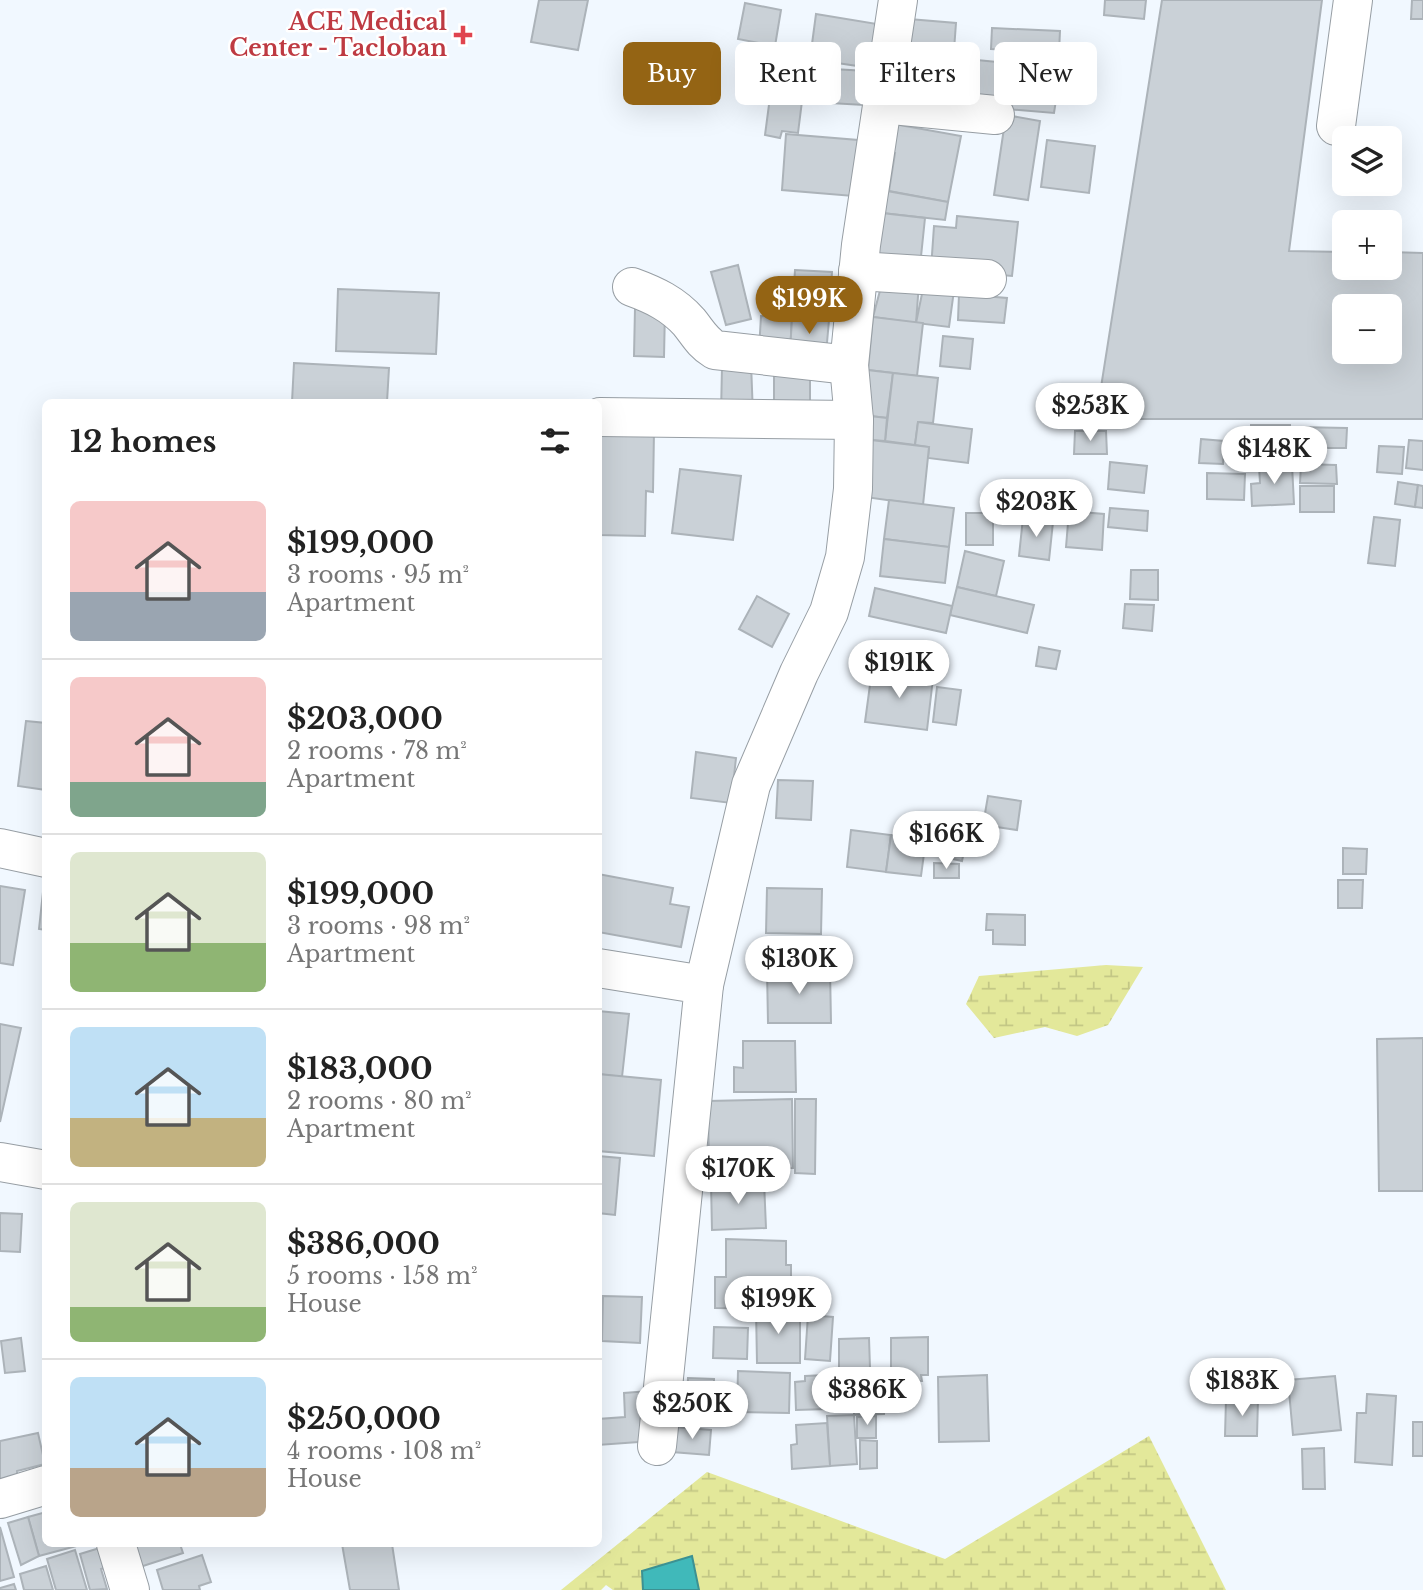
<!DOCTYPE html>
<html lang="en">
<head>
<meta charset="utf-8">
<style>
  body { margin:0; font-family:"Libre Baskerville",serif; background:#f6f6f6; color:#222; height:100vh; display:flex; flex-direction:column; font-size:26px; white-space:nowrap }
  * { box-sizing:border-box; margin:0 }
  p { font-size:23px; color:#767676 }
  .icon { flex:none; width:38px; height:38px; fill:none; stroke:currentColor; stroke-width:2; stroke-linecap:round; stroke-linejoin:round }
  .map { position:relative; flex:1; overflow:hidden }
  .side { position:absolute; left:42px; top:399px; width:560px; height:1148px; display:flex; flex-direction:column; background:#fff; border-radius:10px; box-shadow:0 7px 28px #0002 }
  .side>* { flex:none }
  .banner { position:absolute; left:623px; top:42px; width:665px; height:63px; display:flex; gap:14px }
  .fabs { position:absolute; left:1332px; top:126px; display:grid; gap:14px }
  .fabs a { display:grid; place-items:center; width:70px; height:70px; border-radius:10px; background:#fff; box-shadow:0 7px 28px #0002; font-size:35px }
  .price { position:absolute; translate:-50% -60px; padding:0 16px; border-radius:24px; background:#fff; color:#222; font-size:23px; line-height:46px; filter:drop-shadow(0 2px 4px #0008) }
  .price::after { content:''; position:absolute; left:50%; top:42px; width:21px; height:16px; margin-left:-10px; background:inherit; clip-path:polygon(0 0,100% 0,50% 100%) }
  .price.selected { background:#946414; color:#fff }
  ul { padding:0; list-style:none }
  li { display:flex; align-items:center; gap:21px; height:175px; padding:0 28px }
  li+li { border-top:2px solid #e0e0e0 }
  li span { display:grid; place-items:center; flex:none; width:196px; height:140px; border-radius:10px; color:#555 }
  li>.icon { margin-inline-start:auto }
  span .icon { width:84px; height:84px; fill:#fffc; stroke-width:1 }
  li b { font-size:30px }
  h2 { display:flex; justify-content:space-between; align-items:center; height:84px; padding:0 28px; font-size:30px }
  .tag { padding:0 24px; border-radius:10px; background:#fff; box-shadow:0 7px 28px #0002; font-size:24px; line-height:63px }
  .tag.selected { background:#946414; color:#fff }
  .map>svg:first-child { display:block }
  .wetland { fill:url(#wetland-marsh) }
  .water { fill:#40b9ba; stroke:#3c9192; stroke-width:2 }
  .building { fill:#cad1d7; stroke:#acb3b9; stroke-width:2; fill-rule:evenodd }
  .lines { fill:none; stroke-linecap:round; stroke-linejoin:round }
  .minor-casing { stroke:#979ea4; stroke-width:40 }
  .minor { stroke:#fff; stroke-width:38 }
  .health-dot { fill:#e0444e; stroke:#fff; stroke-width:2.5 }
  .labels { text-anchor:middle; stroke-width:5; stroke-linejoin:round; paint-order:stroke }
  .health-label { font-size:23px; font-weight:bold; fill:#be3a42; stroke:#fff; text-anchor:end }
</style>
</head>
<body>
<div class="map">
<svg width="1423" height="1590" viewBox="0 0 1423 1590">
  <defs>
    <pattern id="wetland-marsh" width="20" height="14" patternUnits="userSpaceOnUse" patternTransform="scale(1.75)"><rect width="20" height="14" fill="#e3e89a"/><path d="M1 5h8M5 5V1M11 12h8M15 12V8" fill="none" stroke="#c3c785"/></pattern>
  </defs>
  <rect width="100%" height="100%" fill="#f1f8ff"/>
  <g class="wetland">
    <path d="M 1106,965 L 1143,967 L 1108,1025 L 1077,1036 L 1045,1027 L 994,1038 L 966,1004 L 979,976 Z"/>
    <path d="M 1149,1436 L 1226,1590 L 699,1590 L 691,1556 L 642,1571 L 643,1590 L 613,1590 L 606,1585 L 601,1590 L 561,1590 L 707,1472 L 945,1559 Z"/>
  </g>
  <path class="water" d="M 692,1556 L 699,1590 L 643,1590 L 642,1571 Z"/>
  <g class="building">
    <path d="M 539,0 L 588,0 L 578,50 L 531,42 Z"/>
    <path d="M 1105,0 L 1146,0 L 1144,19 L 1104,15 Z"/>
    <path d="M 1162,0 L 1322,0 L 1289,251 L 1344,252 L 1344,268 L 1390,268 L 1390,252 L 1423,253 L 1423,419 L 1096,419 ZM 1344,306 L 1390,306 L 1390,352 L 1344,352 Z"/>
    <path d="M 1412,0 L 1423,0 L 1423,19 L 1411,19 Z"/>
    <path d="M 745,3 L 781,10 L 775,46 L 738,39 Z"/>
    <path d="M 816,14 L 877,24 L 871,68 L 810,59 Z"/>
    <path d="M 897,18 L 956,23 L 954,50 L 894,44 Z"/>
    <path d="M 992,28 L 1060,31 L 1059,52 L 991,49 Z"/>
    <path d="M 738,48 L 773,49 L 772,86 L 736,84 Z"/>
    <path d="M 894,52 L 1061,68 L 1054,113 L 889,99 Z"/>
    <path d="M 777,56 L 808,58 L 805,90 L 774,87 Z"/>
    <path d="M 815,68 L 867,71 L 864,105 L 813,102 Z"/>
    <path d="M 770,97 L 802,101 L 798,133 L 782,131 L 780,138 L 765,135 Z"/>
    <path d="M 1006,115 L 1040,121 L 1028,200 L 994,195 Z"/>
    <path d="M 894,124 L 961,136 L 948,202 L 889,191 L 895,153 L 889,151 Z"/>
    <path d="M 786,134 L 858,140 L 853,196 L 782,190 Z"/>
    <path d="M 1047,140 L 1095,146 L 1089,193 L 1041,187 Z"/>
    <path d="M 876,189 L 948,202 L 945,220 L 873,212 Z"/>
    <path d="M 873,212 L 925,218 L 920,266 L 868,262 Z"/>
    <path d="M 957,216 L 1018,222 L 1012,276 L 931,269 L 934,226 L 956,228 Z"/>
    <path d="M 738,265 L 751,319 L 726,325 L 711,272 Z"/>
    <path d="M 795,270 L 832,272 L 829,320 L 792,318 Z"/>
    <path d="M 882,283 L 919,283 L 916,323 L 873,317 Z"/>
    <path d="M 955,283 L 949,327 L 916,323 L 924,284 Z"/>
    <path d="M 338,289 L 439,293 L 436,354 L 336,351 Z"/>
    <path d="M 959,294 L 1007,298 L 1004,323 L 958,320 Z"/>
    <path d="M 635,308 L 665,309 L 664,357 L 634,356 Z"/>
    <path d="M 761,316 L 792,318 L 790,352 L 759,350 Z"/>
    <path d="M 873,317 L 923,323 L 917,376 L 868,370 Z"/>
    <path d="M 792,318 L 829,320 L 826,354 L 790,352 Z"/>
    <path d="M 943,336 L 973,339 L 970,369 L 940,366 Z"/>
    <path d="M 294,363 L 389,368 L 387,402 L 292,402 Z"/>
    <path d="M 751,363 L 753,415 L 721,414 L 722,367 Z"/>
    <path d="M 850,368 L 893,373 L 887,418 L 861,415 Z"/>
    <rect x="774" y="372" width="36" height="38"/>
    <path d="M 893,373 L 938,378 L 933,423 L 918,422 L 915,445 L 885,441 Z"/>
    <path d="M 861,415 L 887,418 L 885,441 L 871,440 Z"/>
    <path d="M 918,422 L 972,429 L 968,463 L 928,458 L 929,447 L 915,445 Z"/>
    <path d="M 1251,425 L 1290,425 L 1290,447 L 1278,447 L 1278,457 L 1251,457 Z"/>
    <path d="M 1297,427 L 1347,428 L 1346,448 L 1297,448 Z"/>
    <path d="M 598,430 L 654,431 L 653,492 L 646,491 L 645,536 L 598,535 Z"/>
    <path d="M 1075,431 L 1106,431 L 1107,454 L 1074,454 Z"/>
    <path d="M 1201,439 L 1224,441 L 1223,464 L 1199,463 Z"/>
    <path d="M 871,440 L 929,447 L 923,505 L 865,497 Z"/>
    <path d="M 1409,440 L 1423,441 L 1423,470 L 1406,468 Z"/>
    <path d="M 1379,446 L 1404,447 L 1402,474 L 1377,472 Z"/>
    <path d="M 1110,462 L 1147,466 L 1144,493 L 1108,489 Z"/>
    <path d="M 1301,464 L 1336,465 L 1337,484 L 1300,483 Z"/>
    <path d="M 1292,465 L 1294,504 L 1252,506 L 1251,484 L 1260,483 L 1259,466 Z"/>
    <path d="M 680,469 L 741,476 L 733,540 L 672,533 Z"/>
    <path d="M 1207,473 L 1245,474 L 1244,500 L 1207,499 Z"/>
    <path d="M 1398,482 L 1418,485 L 1415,507 L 1395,504 Z"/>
    <path d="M 1418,485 L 1423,486 L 1423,508 L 1415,507 Z"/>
    <rect x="1300" y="486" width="34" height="26"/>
    <path d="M 889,500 L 954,508 L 949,547 L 884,539 Z"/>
    <path d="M 1110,508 L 1148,511 L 1147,531 L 1108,527 Z"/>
    <path d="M 1069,511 L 1104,514 L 1102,550 L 1066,547 Z"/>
    <rect x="966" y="513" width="27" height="32"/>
    <path d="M 1374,517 L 1400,520 L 1395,566 L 1368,563 Z"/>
    <path d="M 1023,518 L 1053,522 L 1049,560 L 1019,556 Z"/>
    <path d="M 884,539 L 949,547 L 945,583 L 880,576 Z"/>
    <path d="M 965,551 L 1004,561 L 996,596 L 957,587 Z"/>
    <path d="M 1131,570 L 1158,570 L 1158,600 L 1130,599 Z"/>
    <path d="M 957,587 L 1034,605 L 1027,633 L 950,615 Z"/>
    <path d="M 875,588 L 952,606 L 946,633 L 869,616 Z"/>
    <path d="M 757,596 L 789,614 L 772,647 L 739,629 Z"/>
    <path d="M 1125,604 L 1154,605 L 1152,631 L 1123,628 Z"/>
    <path d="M 1039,647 L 1060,651 L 1056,669 L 1036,666 Z"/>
    <path d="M 872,670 L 933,678 L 927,730 L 865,722 Z"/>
    <path d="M 937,687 L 961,690 L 956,725 L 933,722 Z"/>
    <path d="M 26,721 L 46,723 L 46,790 L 18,786 Z"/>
    <path d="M 696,752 L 736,758 L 731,803 L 691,798 Z"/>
    <path d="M 778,780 L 813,781 L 811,820 L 776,818 Z"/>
    <path d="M 988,796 L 1021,801 L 1017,830 L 983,825 Z"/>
    <path d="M 851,830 L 891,835 L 886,872 L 847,867 Z"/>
    <path d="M 944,833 L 967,838 L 962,861 L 939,856 Z"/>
    <path d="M 891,835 L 926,839 L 921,876 L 886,872 Z"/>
    <path d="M 1343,848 L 1367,849 L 1366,874 L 1343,874 Z"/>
    <path d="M 934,863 L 959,864 L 959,878 L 934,878 Z"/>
    <path d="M 598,874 L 673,888 L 670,904 L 689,907 L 681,947 L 598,932 Z"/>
    <path d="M 1338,880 L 1363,880 L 1362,908 L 1338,908 Z"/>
    <path d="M 0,886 L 25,890 L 13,965 L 0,963 Z"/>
    <path d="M 767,888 L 822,889 L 821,934 L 766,933 Z"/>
    <path d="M 43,892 L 46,892 L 46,930 L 39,929 Z"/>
    <path d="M 987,914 L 1025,915 L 1025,945 L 993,944 L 993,930 L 986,930 Z"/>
    <path d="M 830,969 L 831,1023 L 768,1023 L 767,970 Z"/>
    <path d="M 598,1011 L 629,1014 L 622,1077 L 598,1074 Z"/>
    <path d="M 0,1024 L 21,1028 L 0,1122 Z"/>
    <path d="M 1423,1038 L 1423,1191 L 1379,1191 L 1377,1039 Z"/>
    <path d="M 743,1041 L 795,1041 L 796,1092 L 734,1092 L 734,1067 L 743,1068 Z"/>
    <path d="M 598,1074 L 661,1080 L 654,1156 L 598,1151 Z"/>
    <path d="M 792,1099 L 793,1168 L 709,1170 L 708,1101 Z"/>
    <path d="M 795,1099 L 816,1099 L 815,1174 L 795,1173 Z"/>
    <path d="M 598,1156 L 620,1158 L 615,1215 L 598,1213 Z"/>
    <path d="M 764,1181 L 766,1228 L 712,1230 L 711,1183 Z"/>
    <path d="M 0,1213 L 22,1214 L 20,1252 L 0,1251 Z"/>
    <path d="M 726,1239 L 786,1241 L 786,1265 L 791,1265 L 791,1309 L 715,1308 L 715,1277 L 726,1277 Z"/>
    <path d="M 603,1296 L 642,1297 L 640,1343 L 602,1341 Z"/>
    <path d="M 800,1308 L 800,1363 L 757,1363 L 756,1309 Z"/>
    <path d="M 808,1315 L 833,1317 L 830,1361 L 805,1359 Z"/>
    <path d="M 714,1327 L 748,1328 L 747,1359 L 713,1358 Z"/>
    <path d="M 928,1337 L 928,1375 L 921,1375 L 922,1381 L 891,1381 L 891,1338 Z"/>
    <path d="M 21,1338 L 25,1371 L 5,1373 L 1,1341 Z"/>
    <path d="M 869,1338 L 870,1368 L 839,1369 L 839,1339 Z"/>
    <path d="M 738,1371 L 790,1373 L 789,1413 L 737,1412 Z"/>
    <path d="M 826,1375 L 828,1409 L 796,1410 L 795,1382 L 805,1381 L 805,1376 Z"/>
    <path d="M 987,1375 L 989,1441 L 939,1442 L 938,1377 Z"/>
    <path d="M 1335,1376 L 1341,1430 L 1293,1435 L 1288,1380 Z"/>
    <path d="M 688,1378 L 714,1379 L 712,1424 L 686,1423 Z"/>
    <path d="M 883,1384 L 884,1414 L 854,1415 L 854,1385 Z"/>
    <path d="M 649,1391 L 652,1441 L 598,1445 L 598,1419 L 625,1417 L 624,1393 Z"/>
    <path d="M 1367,1394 L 1396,1396 L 1392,1465 L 1355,1462 L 1357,1413 L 1366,1413 Z"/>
    <path d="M 1226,1399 L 1258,1399 L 1257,1436 L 1225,1436 Z"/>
    <path d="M 854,1415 L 857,1464 L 830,1466 L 827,1416 Z"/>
    <path d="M 876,1416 L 876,1438 L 857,1438 L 857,1417 Z"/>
    <rect x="1413" y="1422" width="10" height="34"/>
    <path d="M 827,1423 L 830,1466 L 792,1469 L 791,1445 L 797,1444 L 796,1425 Z"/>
    <path d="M 674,1427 L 711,1430 L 709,1455 L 672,1452 Z"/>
    <path d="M 38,1433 L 45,1464 L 17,1471 L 17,1478 L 0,1484 L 0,1441 Z"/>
    <path d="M 860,1440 L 877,1441 L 877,1468 L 860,1469 Z"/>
    <path d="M 1324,1448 L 1325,1489 L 1303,1489 L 1302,1449 Z"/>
    <path d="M 46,1512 L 46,1544 L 84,1544 L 39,1556 L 28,1517 Z"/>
    <path d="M 28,1517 L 39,1556 L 21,1565 L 8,1523 Z"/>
    <path d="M 0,1527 L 14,1577 L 0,1581 Z"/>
    <path d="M 133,1544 L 180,1544 L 183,1553 L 140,1567 Z"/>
    <path d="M 342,1544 L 392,1544 L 399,1590 L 350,1590 Z"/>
    <path d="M 106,1546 L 111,1566 L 101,1569 L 107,1589 L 90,1590 L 80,1554 Z"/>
    <path d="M 75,1550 L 87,1590 L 56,1590 L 47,1559 Z"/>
    <path d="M 202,1555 L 211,1582 L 199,1586 L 200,1590 L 163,1590 L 157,1570 Z"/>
    <path d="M 46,1566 L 53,1590 L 24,1590 L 20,1574 Z"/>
    <path d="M 14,1584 L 16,1590 L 0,1590 L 0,1588 Z"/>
  </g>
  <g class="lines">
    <defs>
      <g id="minor">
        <path d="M 882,104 L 995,115"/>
        <path d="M 1336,126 L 1353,0"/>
        <path d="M 858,271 L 987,279"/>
        <path d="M 632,287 C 654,295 673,304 689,322 C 698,333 702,342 715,350 L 849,365"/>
        <path d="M 600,417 L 854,420"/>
        <path d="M 0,848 L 46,858"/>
        <path d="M 598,968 L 704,985 L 657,1446"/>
        <path d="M 704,985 L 751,785 L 799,673 L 829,612 L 845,557 L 853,489 L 854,420 L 849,365 L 861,245 L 898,0"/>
        <path d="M 0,1162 L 46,1170"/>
        <path d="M 0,1499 L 46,1485"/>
        <path d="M 116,1544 L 130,1590"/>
      </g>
    </defs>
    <use href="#minor" class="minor-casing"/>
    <use href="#minor" class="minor"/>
  </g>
  <path class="health-dot" d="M459.5 24.5h7v7h7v7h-7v7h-7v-7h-7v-7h7z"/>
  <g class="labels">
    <g class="health-label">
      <text x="447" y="30">ACE Medical<tspan x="447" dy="26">Center - Tacloban</tspan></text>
    </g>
  </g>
</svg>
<div class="fabs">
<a><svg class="icon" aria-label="layers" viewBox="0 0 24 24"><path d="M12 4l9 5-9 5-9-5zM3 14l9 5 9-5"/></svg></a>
<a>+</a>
<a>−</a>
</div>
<b class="price selected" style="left:809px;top:336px">$199K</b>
<b class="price" style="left:1090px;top:443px">$253K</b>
<b class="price" style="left:1274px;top:486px">$148K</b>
<b class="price" style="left:1036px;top:539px">$203K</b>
<b class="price" style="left:899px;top:700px">$191K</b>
<b class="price" style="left:946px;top:871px">$166K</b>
<b class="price" style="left:799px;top:996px">$130K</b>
<b class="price" style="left:738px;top:1206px">$170K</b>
<b class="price" style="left:778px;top:1336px">$199K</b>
<b class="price" style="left:1242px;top:1418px">$183K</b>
<b class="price" style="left:867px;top:1427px">$386K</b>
<b class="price" style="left:692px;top:1441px">$250K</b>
<div class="banner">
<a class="tag selected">Buy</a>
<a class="tag">Rent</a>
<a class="tag">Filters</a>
<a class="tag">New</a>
</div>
<section class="side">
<h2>12 homes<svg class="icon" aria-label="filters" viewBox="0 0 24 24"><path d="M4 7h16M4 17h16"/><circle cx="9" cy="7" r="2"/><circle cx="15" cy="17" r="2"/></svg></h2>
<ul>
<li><span style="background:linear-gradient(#f6c9c9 65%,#9aa5b1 0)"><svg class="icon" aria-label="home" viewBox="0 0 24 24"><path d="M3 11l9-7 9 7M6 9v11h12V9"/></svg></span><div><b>$199,000</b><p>3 rooms · 95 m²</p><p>Apartment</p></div></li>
<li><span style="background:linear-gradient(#f6c9c9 75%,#7fa58c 0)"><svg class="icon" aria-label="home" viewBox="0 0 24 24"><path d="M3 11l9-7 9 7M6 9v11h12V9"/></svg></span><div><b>$203,000</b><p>2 rooms · 78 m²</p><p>Apartment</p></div></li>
<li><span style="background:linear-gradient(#dfe7d0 65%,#8fb573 0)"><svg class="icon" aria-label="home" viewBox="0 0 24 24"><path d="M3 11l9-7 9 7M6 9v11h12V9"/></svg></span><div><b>$199,000</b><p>3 rooms · 98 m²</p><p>Apartment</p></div></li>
<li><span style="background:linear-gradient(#bfe0f5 65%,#c2b280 0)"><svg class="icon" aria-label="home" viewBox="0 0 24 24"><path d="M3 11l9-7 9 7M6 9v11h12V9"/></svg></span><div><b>$183,000</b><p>2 rooms · 80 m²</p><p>Apartment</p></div></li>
<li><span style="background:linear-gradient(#dfe7d0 75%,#8fb573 0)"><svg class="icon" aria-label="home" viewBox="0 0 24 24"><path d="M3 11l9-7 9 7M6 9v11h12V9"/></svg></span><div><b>$386,000</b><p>5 rooms · 158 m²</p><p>House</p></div></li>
<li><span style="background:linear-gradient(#bfe0f5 65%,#b9a48a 0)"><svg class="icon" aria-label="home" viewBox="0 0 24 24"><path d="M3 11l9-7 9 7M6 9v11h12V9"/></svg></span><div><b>$250,000</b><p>4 rooms · 108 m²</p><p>House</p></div></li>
</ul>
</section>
</div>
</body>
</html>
